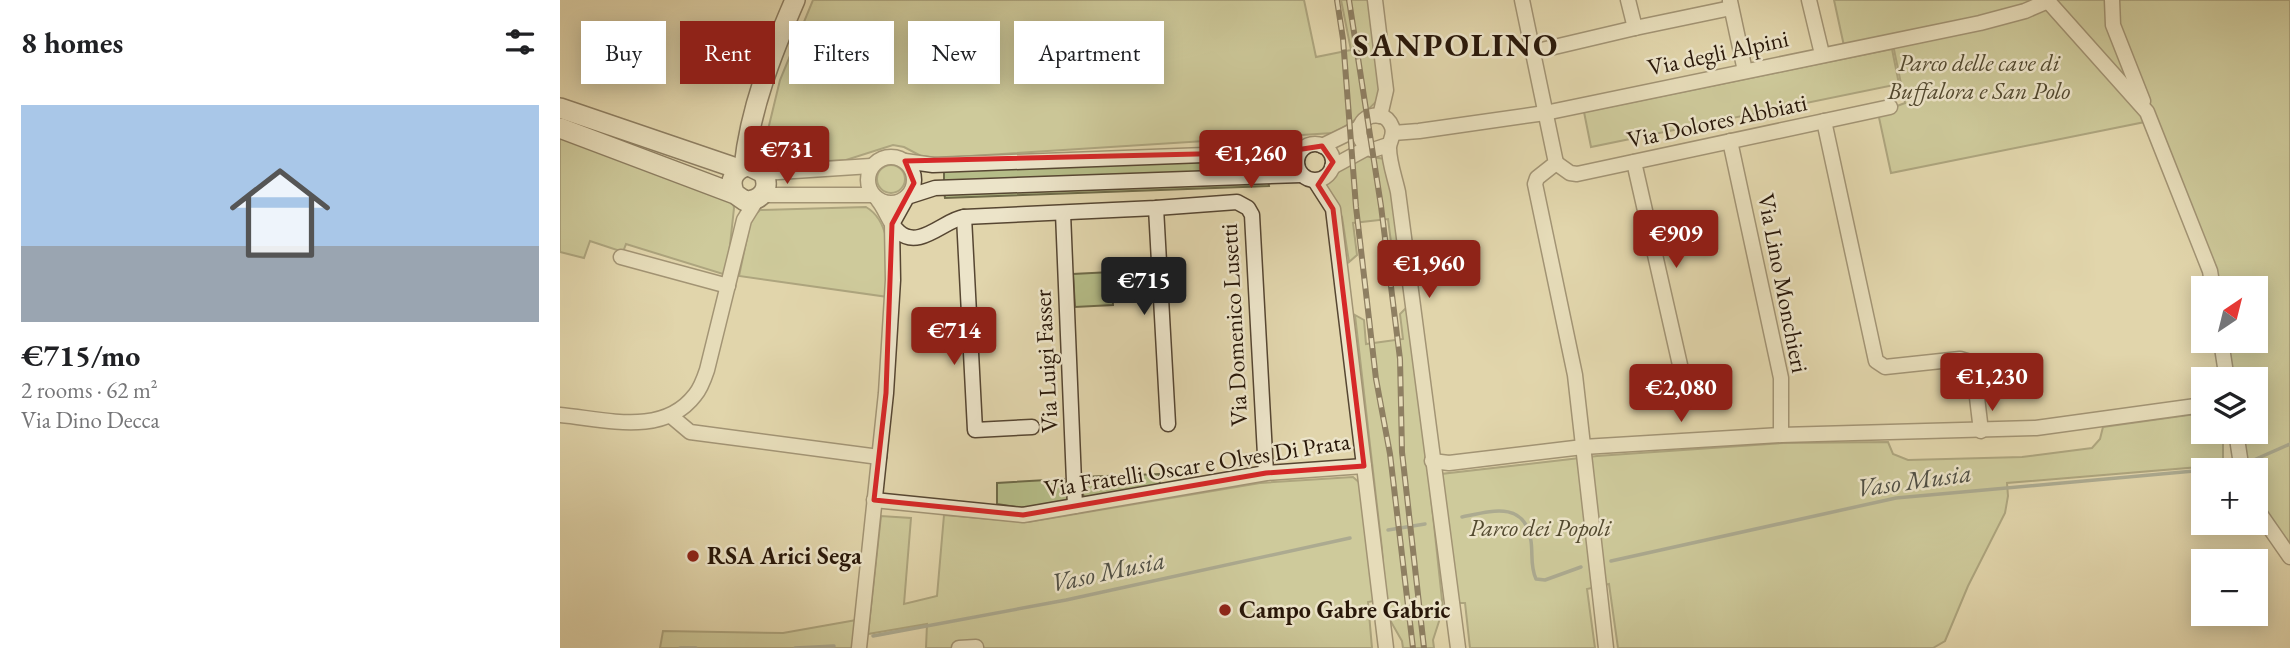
<!DOCTYPE html>
<html lang="en">
<head>
<meta charset="utf-8">
<style>
  body { margin:0; font-family:"EB Garamond",serif; background:#f2f2f2; color:#202124; height:100vh; display:flex; flex-direction:column; font-size:26px; white-space:nowrap }
  * { box-sizing:border-box; margin:0 }
  p { font-size:23px; color:#757577 }
  .icon { flex:none; width:38px; height:38px; fill:none; stroke:currentColor; stroke-width:2; stroke-linecap:round; stroke-linejoin:round }
  .map { position:relative; flex:1; overflow:hidden }
  .sheet { display:flex; flex-direction:column; background:#fff; width:560px }
  .sheet>* { flex:none }
  .banner { position:absolute; left:21px; top:21px; width:665px; height:63px; display:flex; gap:14px }
  .needle { width:46px; rotate:35deg }
  .fabs { position:absolute; left:1631px; top:276px; display:grid; gap:14px }
  .fabs a { display:grid; place-items:center; width:77px; height:77px; border-radius:0px; background:#fff; box-shadow:0 4px 18px #0003; font-size:35px }
  .price { position:absolute; translate:-50% -60px; padding:0 16px; border-radius:7px; background:#8f2418; color:#fff; font-size:23px; line-height:46px; filter:drop-shadow(0 2px 4px #0008) }
  .price::after { content:''; position:absolute; left:50%; top:42px; width:21px; height:16px; margin-left:-10px; background:inherit; clip-path:polygon(0 0,100% 0,50% 100%) }
  .price.on { background:#222; color:#fff }
  ul { padding:0; list-style:none }
  li { display:grid; align-content:center; gap:14px; height:371px; padding:0 21px }
  li+li { border-top:2px solid #e0e0e0 }
  li span { display:grid; place-items:center; height:217px; border-radius:0px; color:#555 }
  li>.icon { margin-inline-start:auto }
  span .icon { width:126px; height:126px; fill:#fffc; stroke-width:1 }
  li b { font-size:30px }
  h2 { display:flex; justify-content:space-between; align-items:center; height:84px; padding:0 21px; font-size:30px }
  .pill { padding:0 24px; border-radius:0px; background:#fff; box-shadow:0 4px 18px #0003; font-size:24px; line-height:63px }
  .pill.on { background:#8f2418; color:#fff }
  main { display:flex; flex:1; min-height:0 }
  .map>svg:first-child { display:block }
  .green { fill:#b5bd88; stroke:#6e6a48; stroke-width:2 }
  .lines { fill:none; stroke-linecap:round; stroke-linejoin:round }
  .stream { stroke:#6b7670; stroke-width:3.5 }
  .street-casing { stroke:#564632; stroke-width:17 }
  .secondary-casing { stroke:#281709; stroke-width:22 }
  .street { stroke:#ece4c9; stroke-width:14 }
  .secondary { stroke:#ece4c9; stroke-width:19 }
  .rail-casing { stroke:#281709; stroke-width:6 }
  .rail { stroke:#ece4c9; stroke-width:3.5; stroke-dasharray:10; stroke-linecap:butt }
  .marked { fill:none; stroke:#d62828; stroke-width:5; stroke-linejoin:round }
  .poi-dot { fill:#8f2418; stroke:#ece4c9; stroke-width:2.5 }
  .labels { text-anchor:middle; stroke-width:5; stroke-linejoin:round; paint-order:stroke }
  .street-label { font-size:24px; fill:#281709; stroke:#ece4c9 }
  .park-label { font-size:24px; font-style:italic; fill:#52492f; stroke:#ece4c9 }
  .poi-label { font-size:24px; font-weight:bold; fill:#281709; stroke:#ece4c9; text-anchor:start }
  .water-label { font-size:26px; font-style:italic; fill:#4f4f45; stroke:#ece4c9 }
  .district-label { font-size:32px; font-weight:bold; letter-spacing:2px; fill:#281709; stroke:#ece4c9 }
</style>
</head>
<body>
<main>
<section class="sheet">
<h2>8 homes<svg class="icon" aria-label="filters" viewBox="0 0 24 24"><path d="M4 7h16M4 17h16"/><circle cx="9" cy="7" r="2"/><circle cx="15" cy="17" r="2"/></svg></h2>
<ul>
<li><span style="background:linear-gradient(#a9c7e8 65%,#9aa5b1 0)"><svg class="icon" aria-label="home" viewBox="0 0 24 24"><path d="M3 11l9-7 9 7M6 9v11h12V9"/></svg></span><div><b>€715/mo</b><p>2 rooms · 62 m²</p><p>Via Dino Decca</p></div></li>
</ul>
</section>
<div class="map">
<svg width="1730" height="648" viewBox="0 0 1730 648">
  <rect width="100%" height="100%" fill="#e1d5ac"/>
  <filter id="stains"><feTurbulence type="fractalNoise" baseFrequency=".00286" numOctaves="4"/><feColorMatrix values="0 0 0 0 .2 0 0 0 0 .09 0 0 0 0 .02 0 0 0 .5 -.17"/></filter>
  <radialGradient id="worn" r=".72"><stop offset=".6" stop-color="#630" stop-opacity="0"/><stop offset="1" stop-color="#630" stop-opacity=".3"/></radialGradient>
  <g class="green">
    <path d="M 253,0 L 744,0 L 756,57 L 791,50 L 781,0 L 814,0 L 825,91 C 811,110 794,122 773,133 L 378,158 L 361,156 L 344,147 L 333,145 L 286,160 L 214,164 L 206,138 L 220,80 Z"/>
    <path d="M 1274,0 L 1730,0 L 1730,551 L 1696,500 L 1696,471 L 1682,471 L 1678,432 L 1696,432 L 1696,380 L 1674,380 L 1668,341 L 1696,341 L 1696,289 L 1659,289 L 1595,120 L 1331,173 L 1318,113 L 1345,103 L 1331,35 L 1284,46 Z"/>
    <path d="M 1332,49 L 1339,84 L 1031,147 L 1024,112 Z"/>
    <path d="M 0,138 L 173,202 L 174,208 L 167,273 L 163,274 L 66,244 L 63,252 L 30,241 L 24,258 L 0,252 Z"/>
    <path d="M 729,156 L 732,171 L 384,183 L 384,171 Z"/>
    <path d="M 805,156 L 825,159 L 843,254 L 832,250 L 828,219 L 793,223 L 797,255 L 789,262 L 782,217 L 764,186 L 772,180 L 785,163 Z"/>
    <circle cx="331" cy="179" r="14"/>
    <path d="M 708,180 L 709,186 L 385,198 L 384,192 Z"/>
    <path d="M 306,207 C 335,224 327,268 328,297 L 179,276 L 191,219 L 200,210 Z"/>
    <path d="M 551,272 L 553,305 L 515,307 L 513,274 Z"/>
    <path d="M 848,306 L 859,385 L 883,609 L 873,640 L 874,648 L 843,648 L 842,641 L 826,613 L 822,549 L 795,315 L 804,320 L 806,344 L 843,339 L 840,314 Z"/>
    <path d="M 1643,413 L 1643,432 L 1663,432 L 1663,465 L 1447,483 L 1448,496 L 1445,513 L 1408,586 L 1385,641 L 1373,648 L 1058,648 L 1049,584 L 1027,589 L 1035,648 L 910,648 L 905,603 L 898,603 L 881,474 L 1037,456 L 1223,443 L 1328,442 L 1333,454 L 1348,460 L 1462,457 L 1532,448 L 1540,439 L 1543,427 Z"/>
    <path d="M 599,474 L 600,488 L 524,499 L 520,477 Z"/>
    <path d="M 793,477 L 801,484 L 814,601 L 808,602 L 812,648 L 366,648 L 367,624 L 308,634 L 321,516 L 351,518 L 344,604 L 377,596 L 384,515 L 468,522 L 700,483 Z"/>
    <path d="M 504,479 L 508,500 L 463,508 L 437,504 L 437,483 Z"/>
    <path d="M 302,619 L 299,648 L 100,648 L 103,631 L 223,633 Z"/>
  </g>
  <g class="lines">
    <g class="stream">
      <path d="M 1696,459 L 1730,444"/>
      <path d="M 902,517 C 931,511 965,500 971,541 C 973,555 970,566 976,579 L 985,580 L 1021,567"/>
      <path d="M 828,530 L 865,524"/>
      <path d="M 1051,561 L 1336,498 L 1667,468"/>
      <path d="M 313,636 L 506,600 L 790,538"/>
      <path d="M 120,648 L 136,648"/>
      <path d="M 235,648 L 274,646"/>
    </g>
    <defs>
      <g id="street">
        <path d="M 815,0 L 826,90 L 820,116"/>
        <path d="M 962,0 L 996,163 L 977,178 L 975,184 L 1015,375 L 1046,648"/>
        <path d="M 1068,0 L 1075,28 L 1171,8"/>
        <path d="M 1249,0 L 1262,54"/>
        <path d="M 1487,0 L 1587,112 L 1650,271 L 1653,289"/>
        <path d="M 1552,0 L 1553,25 L 1583,101"/>
        <path d="M 1170,1 L 1185,71"/>
        <path d="M 973,52 L 1075,28"/>
        <path d="M 1264,121 L 1316,361 L 1325,367 L 1400,359 L 1410,362 L 1414,372 L 1421,431"/>
        <path d="M 833,133 L 859,131 L 985,113 L 1420,23 L 1465,11 L 1488,1"/>
        <path d="M 1170,141 L 1221,378 L 1221,435"/>
        <circle cx="755" cy="162" r="18"/>
        <path d="M 828,145 L 813,150 C 790,141 798,111 821,116 C 826,117 830,122 832,127 C 835,136 829,141 829,148 C 829,162 835,178 838,192 L 898,648"/>
        <path d="M 762,146 L 799,128"/>
        <circle cx="331" cy="180" r="23"/>
        <path d="M 345,161 L 373,165 L 723,152 L 742,149"/>
        <path d="M 1074,162 L 1125,387"/>
        <path d="M 996,163 L 1010,173 L 1017,174 L 1330,107"/>
        <path d="M 772,167 L 807,148"/>
        <path d="M 203,173 L 311,166"/>
        <path d="M 755,181 L 773,209 L 826,648"/>
        <path d="M 202,195 L 312,195"/>
        <path d="M 318,200 C 326,209 329,224 339,232 C 359,250 384,220 404,217 L 596,208 L 677,202 L 688,208 L 692,215 L 706,473"/>
        <path d="M 596,208 L 608,424"/>
        <path d="M 503,213 L 515,506"/>
        <path d="M 404,217 L 415,430 L 472,427"/>
        <path d="M 61,257 L 168,286"/>
        <path d="M 1661,341 L 1667,380"/>
        <path d="M 0,415 C 45,419 103,437 135,395 C 141,388 144,379 147,370 L 184,220 L 197,199"/>
        <path d="M 111,416 L 130,432 L 319,457"/>
        <path d="M 1676,432 L 1682,471"/>
        <path d="M 872,461 L 889,463 L 1023,447 L 1221,435 L 1476,428 L 1643,405"/>
        <path d="M 314,500 L 463,515 L 706,473 L 804,466"/>
        <path d="M 1696,508 L 1730,557"/>
        <path d="M 299,648 L 326,393 L 333,280 L 332,224 L 347,197 L 375,188 L 741,175"/>
        <path d="M 399,648 L 416,647"/>
      </g>
      <g id="secondary">
        <path d="M 0,108 L 179,169"/>
        <path d="M 0,128 L 175,194 L 185,201 C 202,201 211,188 203,173 L 189,166 C 174,168 168,181 175,194"/>
        <path d="M 184,167 C 190,109 212,53 235,0"/>
      </g>
    </defs>
    <use href="#street" class="street-casing"/>
    <use href="#secondary" class="secondary-casing"/>
    <use href="#street" class="street"/>
    <use href="#secondary" class="secondary"/>
    <defs>
      <g id="rail">
        <path d="M 777,0 L 783,39 L 796,207 L 816,379 L 830,454 L 853,648"/>
        <path d="M 789,0 L 821,206 L 840,359 L 842,452 L 864,648"/>
      </g>
    </defs>
    <use href="#rail" class="rail-casing"/>
    <use href="#rail" class="rail"/>
  </g>
  <path d="M0 0H1730V648H0ZM 762,146 L 773,162 L 758,185 L 773,209 L 804,466 L 706,473 L 463,515 L 314,500 L 326,393 L 332,224 L 354,183 L 345,161 L 723,152 Z" fill="#e1d5ac" fill-opacity=".55" fill-rule="evenodd"/>
  <path class="marked" d="M 762,146 L 773,162 L 758,185 L 773,209 L 804,466 L 706,473 L 463,515 L 314,500 L 326,393 L 332,224 L 354,183 L 345,161 L 723,152 Z"/>
  <g class="poi-dot">
    <circle cx="133" cy="556" r="7"/>
    <circle cx="665" cy="610" r="7"/>
  </g>
  <g class="labels">
    <g class="street-label">
      <text transform="translate(1158 53) rotate(-12)" y="8">Via degli Alpini</text>
      <text transform="translate(1157 121) rotate(-12)" y="8">Via Dolores Abbiati</text>
      <text transform="translate(1223 283) rotate(79)" y="8">Via Lino Monchieri</text>
      <text transform="translate(674 325) rotate(-93)" y="8">Via Domenico Lusetti</text>
      <text transform="translate(486 361) rotate(-93)" y="8">Via Luigi Fasser</text>
      <text transform="translate(637 465) rotate(-9)" y="8">Via Fratelli Oscar e Olves Di Prata</text>
    </g>
    <g class="park-label">
      <text x="1419" y="71">Parco delle cave di<tspan x="1419" dy="28">Buffalora e San Polo</tspan></text>
      <text x="980" y="536">Parco dei Popoli</text>
    </g>
    <g class="poi-label">
      <text x="147" y="564">RSA Arici Sega</text>
      <text x="679" y="618">Campo Gabre Gabric</text>
    </g>
    <g class="water-label">
      <text transform="translate(1354 480) rotate(-8)" y="9">Vaso Musia</text>
      <text transform="translate(548 571) rotate(-12)" y="9">Vaso Musia</text>
    </g>
    <g class="district-label">
      <text x="896" y="56">SANPOLINO</text>
    </g>
  </g>
  <rect width="100%" height="100%" filter="url(#stains)"/>
  <rect width="100%" height="100%" fill="url(#worn)"/>
</svg>
<div class="fabs">
<a><svg class="needle" viewBox="-14 -14 28 28"><path d="M0-13l5 13h-10z" fill="#e53935"/><path d="M0 13l5-13h-10z" fill="#757577"/></svg></a>
<a><svg class="icon" aria-label="layers" viewBox="0 0 24 24"><path d="M12 4l9 5-9 5-9-5zM3 14l9 5 9-5"/></svg></a>
<a>+</a>
<a>−</a>
</div>
<b class="price" style="left:227px;top:186px">€731</b>
<b class="price" style="left:691px;top:190px">€1,260</b>
<b class="price" style="left:1116px;top:270px">€909</b>
<b class="price" style="left:869px;top:300px">€1,960</b>
<b class="price on" style="left:584px;top:317px">€715</b>
<b class="price" style="left:394px;top:367px">€714</b>
<b class="price" style="left:1432px;top:413px">€1,230</b>
<b class="price" style="left:1121px;top:424px">€2,080</b>
<div class="banner">
<a class="pill">Buy</a>
<a class="pill on">Rent</a>
<a class="pill">Filters</a>
<a class="pill">New</a>
<a class="pill">Apartment</a>
</div>
</div>
</main>
</body>
</html>
